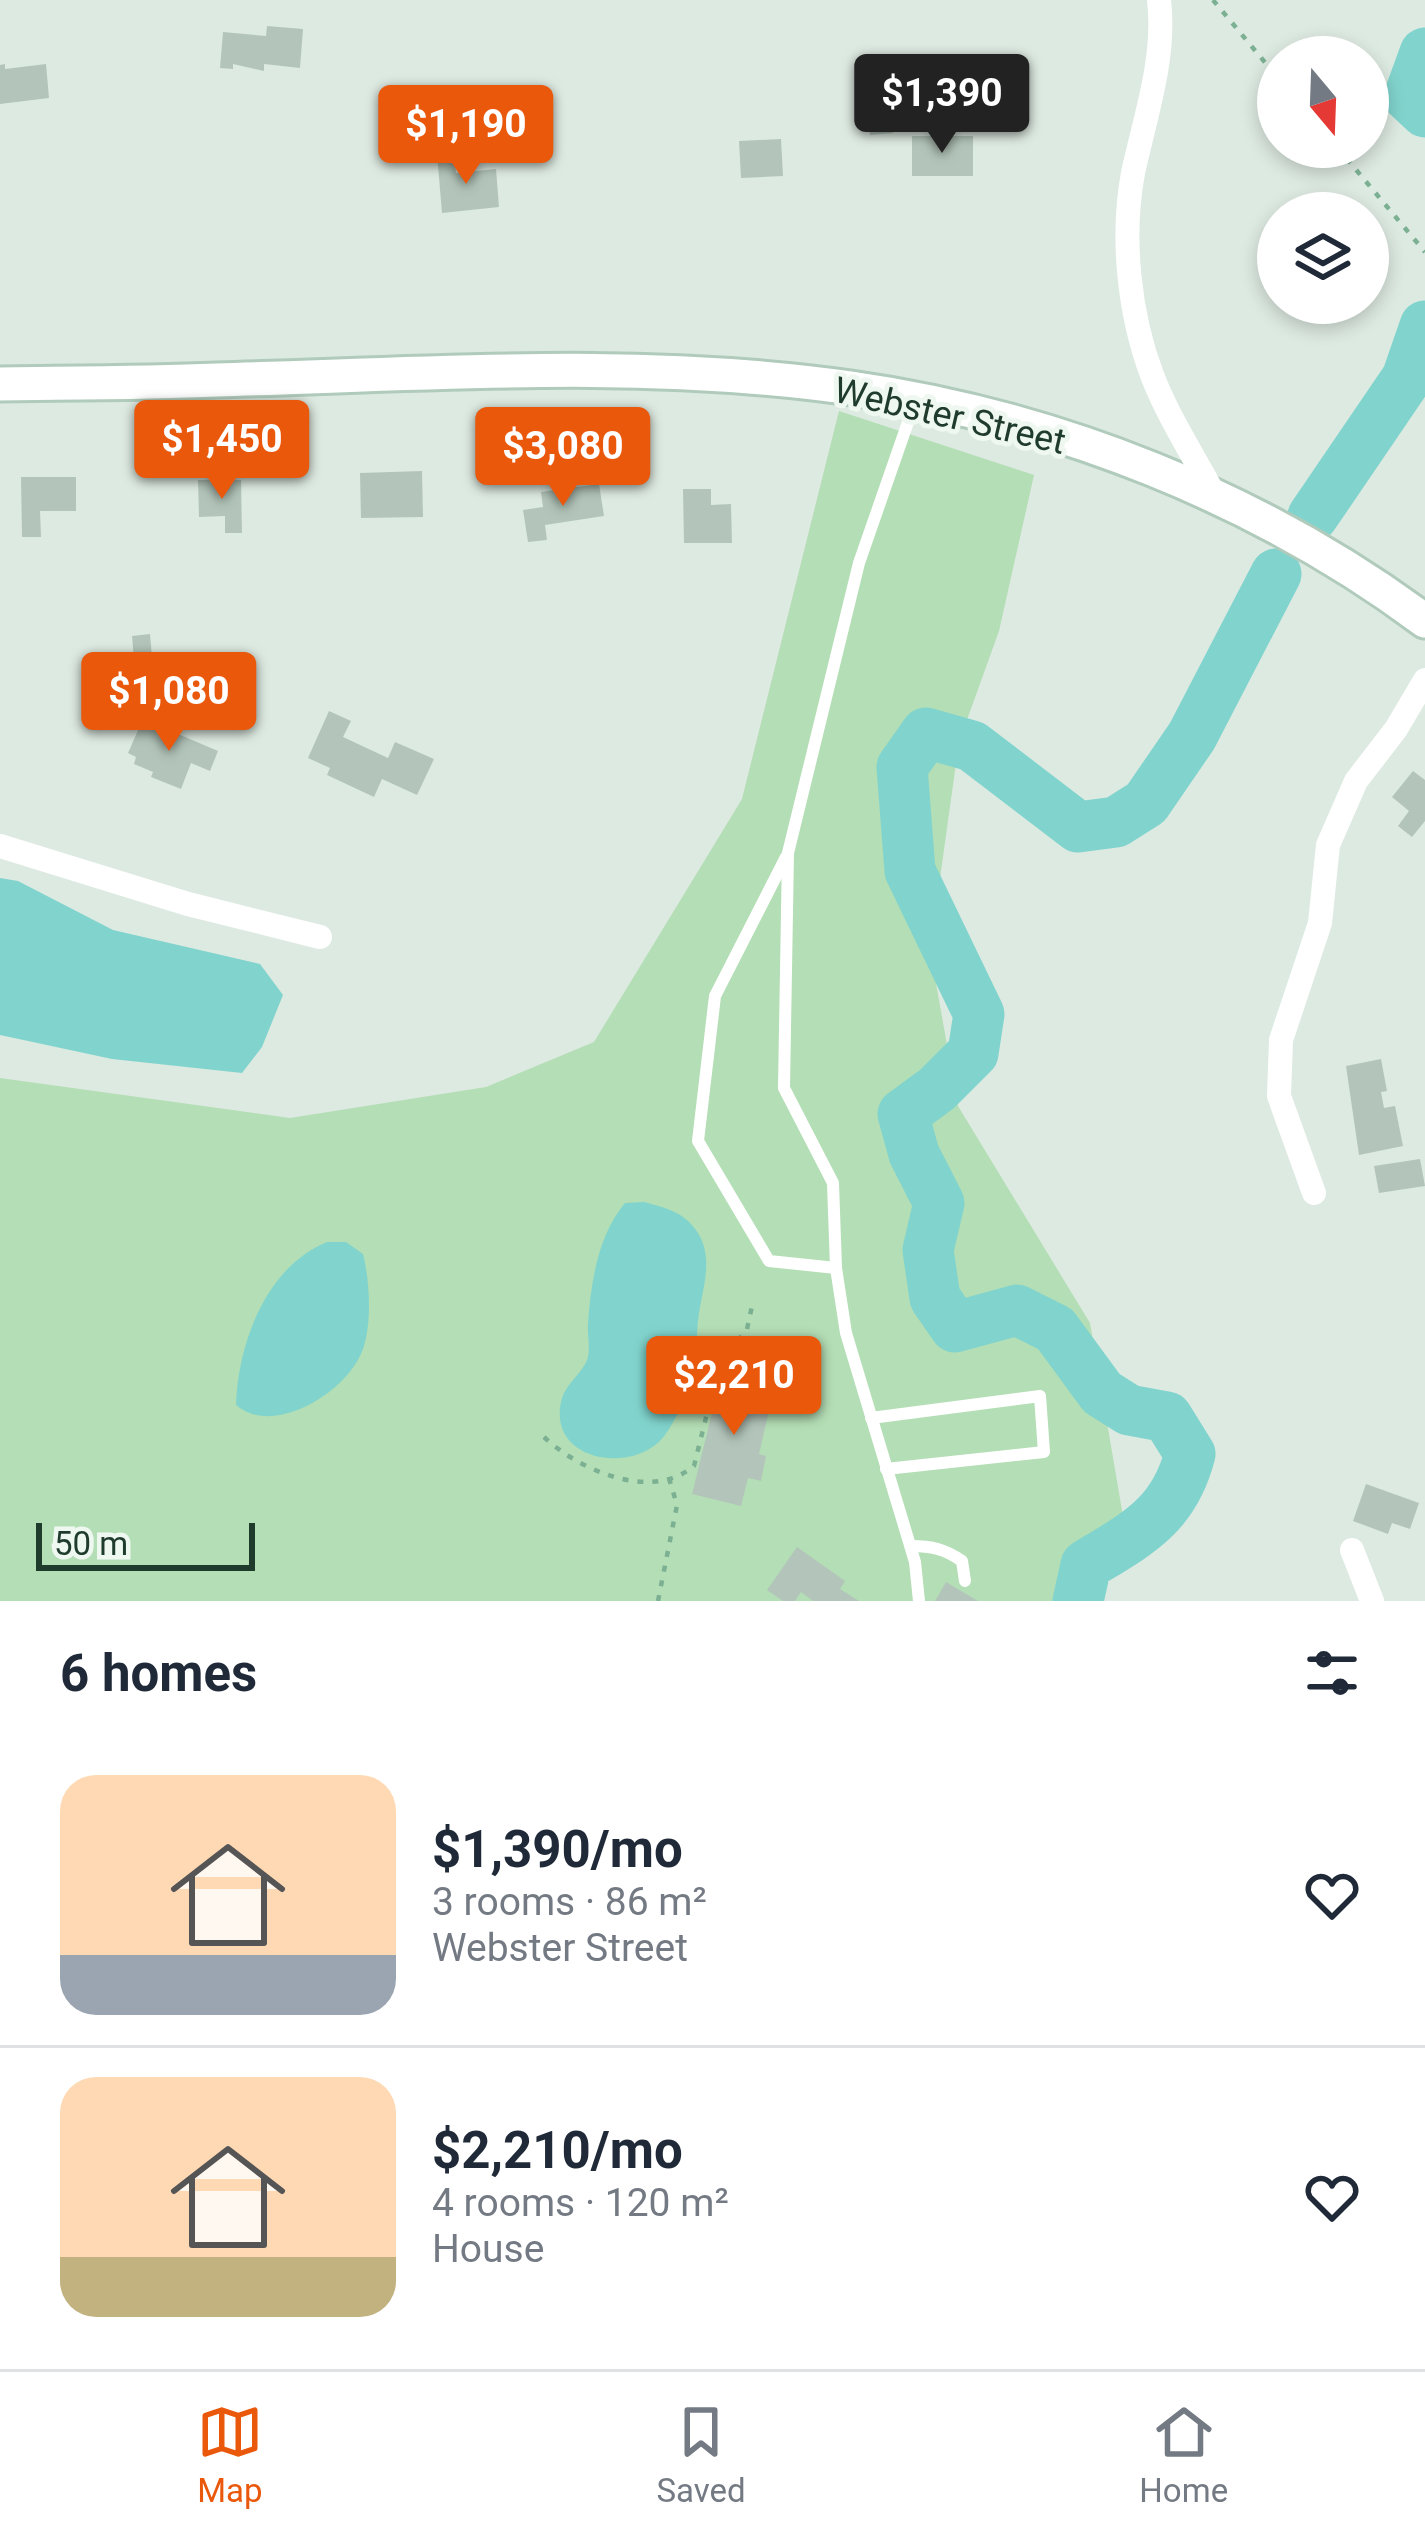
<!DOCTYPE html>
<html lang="en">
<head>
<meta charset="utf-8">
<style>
  body { margin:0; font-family:Roboto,sans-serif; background:#f6f6f7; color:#1f2937; height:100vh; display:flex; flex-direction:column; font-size:45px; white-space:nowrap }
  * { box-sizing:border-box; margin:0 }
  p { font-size:39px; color:#747a83 }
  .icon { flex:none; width:66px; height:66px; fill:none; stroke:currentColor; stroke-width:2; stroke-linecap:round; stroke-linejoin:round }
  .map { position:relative; height:1601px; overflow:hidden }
  .drawer { display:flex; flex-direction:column; background:#fff; flex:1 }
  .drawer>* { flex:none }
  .needle { width:78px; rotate:161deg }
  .tools { position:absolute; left:1257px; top:36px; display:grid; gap:24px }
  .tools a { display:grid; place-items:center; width:132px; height:132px; border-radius:50%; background:#fff; box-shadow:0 6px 18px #0003; font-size:60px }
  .scale { position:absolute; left:36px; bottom:30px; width:219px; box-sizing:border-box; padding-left:12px; border:6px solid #1e3b2c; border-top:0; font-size:33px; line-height:42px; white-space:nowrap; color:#1e3b2c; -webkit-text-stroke:9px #eef7f0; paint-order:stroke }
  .price { position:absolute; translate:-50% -102px; padding:0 27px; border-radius:12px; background:#ea580c; color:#fff; font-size:39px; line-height:78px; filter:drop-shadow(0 3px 6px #0008) }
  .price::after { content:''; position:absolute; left:50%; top:72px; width:36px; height:27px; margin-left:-18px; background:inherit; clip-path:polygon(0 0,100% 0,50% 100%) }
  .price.on { background:#222; color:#fff }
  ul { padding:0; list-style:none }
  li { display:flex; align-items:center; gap:36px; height:300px; padding:0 60px }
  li+li { border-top:3px solid #e0e1e3 }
  li span { display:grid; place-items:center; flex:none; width:336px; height:240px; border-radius:36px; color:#555 }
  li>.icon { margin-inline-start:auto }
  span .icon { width:144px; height:144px; fill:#fffc; stroke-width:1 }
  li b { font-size:51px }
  h2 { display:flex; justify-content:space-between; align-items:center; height:144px; padding:0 60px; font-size:51px }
  .tab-bar { display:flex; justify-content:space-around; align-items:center; height:168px; border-top:3px solid #e0e1e3; background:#fff; font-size:33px; color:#747a83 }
  .tab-bar a { display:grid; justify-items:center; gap:6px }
  .tab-bar .on { color:#ea580c }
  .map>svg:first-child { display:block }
  .green { fill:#b4deb5 }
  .water { fill:#81d4cd }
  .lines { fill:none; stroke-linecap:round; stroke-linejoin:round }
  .river { stroke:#81d4cd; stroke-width:51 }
  .building { fill:#b3c5ba }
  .secondary-casing { stroke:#b0cbbb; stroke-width:39 }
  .path { stroke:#7cb093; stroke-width:4.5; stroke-dasharray:6 9; stroke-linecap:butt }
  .lane { stroke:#fff; stroke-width:12 }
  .street { stroke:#fff; stroke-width:24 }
  .secondary { stroke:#fff; stroke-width:33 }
  .labels { text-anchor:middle; stroke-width:10; stroke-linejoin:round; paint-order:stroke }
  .street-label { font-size:36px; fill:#1e3b2c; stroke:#eef7f0 }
</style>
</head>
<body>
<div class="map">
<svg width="1425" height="1601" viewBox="0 0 1425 1601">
  <rect width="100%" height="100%" fill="#ddeae1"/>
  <path class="green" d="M 839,411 L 1034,475 L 999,631 L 959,742 L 930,950 L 958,1106 L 1090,1323 L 1124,1522 L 1102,1601 L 0,1601 L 0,1078 L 290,1118 L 486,1087 L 594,1042 L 742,799 Z"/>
  <g class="water">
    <path d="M 0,878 L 18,881 L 113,930 L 260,964 L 283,995 L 262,1047 L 242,1073 L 112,1059 L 0,1035 Z"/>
    <path d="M 644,1202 C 666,1208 685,1212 698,1233 C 715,1261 701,1291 698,1321 C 696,1339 698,1359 693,1376 C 687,1394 673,1428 660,1441 C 625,1475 545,1458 562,1398 C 567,1383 582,1373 587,1360 C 591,1350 587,1334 588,1323 C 591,1282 598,1235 625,1203 Z"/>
    <path d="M 327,1242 L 346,1242 L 363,1254 C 370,1281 373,1330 360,1356 C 342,1394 273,1437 236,1405 C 238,1343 266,1267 327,1242 Z"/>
  </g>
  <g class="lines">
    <g class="river">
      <path d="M 1425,53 L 1409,97 L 1425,112"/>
      <path d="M 1313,516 L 1407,378 L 1425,326"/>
      <path d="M 1078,1601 L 1086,1565 C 1137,1534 1174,1516 1190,1454 L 1167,1417 L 1129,1410 L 1102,1393 L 1055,1329 L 1017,1310 L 955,1327 L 935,1298 L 928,1250 L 939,1203 L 914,1154 L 903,1114 L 937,1089 L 973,1053 L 979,1014 L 910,871 L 902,767 L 926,733 L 972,746 L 1078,827 L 1116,822 L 1146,803 L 1192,736 L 1276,574"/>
    </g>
  </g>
  <g class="building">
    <path d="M 267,26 L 303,29 L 300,68 L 264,64 L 264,71 L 233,64 L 233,69 L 220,68 L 223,32 L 266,36 Z"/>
    <path d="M 5,64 L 5,69 L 46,64 L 49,98 L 0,104 L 0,65 Z"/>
    <path d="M 892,122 L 893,133 L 870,135 L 869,123 Z"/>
    <rect x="912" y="136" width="61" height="40"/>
    <path d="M 781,139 L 783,176 L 741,178 L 739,141 Z"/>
    <path d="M 454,153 L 456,173 L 496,169 L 499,207 L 442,213 L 437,154 Z"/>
    <path d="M 422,471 L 423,517 L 361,518 L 360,473 Z"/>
    <path d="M 21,477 L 76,477 L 76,511 L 40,511 L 41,537 L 22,537 Z"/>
    <path d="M 198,480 L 241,480 L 242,533 L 225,533 L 225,516 L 199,517 Z"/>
    <path d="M 599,484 L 604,516 L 545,525 L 547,540 L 528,542 L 523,510 L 543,507 L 541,492 Z"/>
    <path d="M 683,489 L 711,489 L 711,505 L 731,504 L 732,543 L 684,543 Z"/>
    <path d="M 150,634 L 153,669 L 135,670 L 132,636 Z"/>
    <path d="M 329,711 L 351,721 L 343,737 L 388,758 L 395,742 L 434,759 L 417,795 L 382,779 L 374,797 L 327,775 L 330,768 L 308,758 Z"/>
    <path d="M 143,719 L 218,751 L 210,771 L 191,763 L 181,789 L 151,777 L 153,772 L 134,764 L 136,757 L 128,753 Z"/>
    <path d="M 1413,771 L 1425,780 L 1425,821 L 1412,837 L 1398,826 L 1409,811 L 1392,797 Z"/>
    <path d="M 1381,1059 L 1387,1091 L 1381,1092 L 1384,1108 L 1395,1106 L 1403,1146 L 1359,1155 L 1346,1066 Z"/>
    <path d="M 1420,1159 L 1425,1186 L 1379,1193 L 1374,1166 Z"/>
    <path d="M 723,1368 L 770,1379 L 765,1401 L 771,1402 L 759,1454 L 766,1456 L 761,1481 L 748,1478 L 741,1506 L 692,1494 Z"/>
    <path d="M 1366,1484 L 1419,1503 L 1410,1529 L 1392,1523 L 1388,1534 L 1353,1521 Z"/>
    <path d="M 797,1547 L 845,1581 L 840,1589 L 859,1601 L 813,1601 L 801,1592 L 795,1601 L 783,1601 L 767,1590 Z"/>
    <path d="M 946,1582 L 978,1601 L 935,1601 Z"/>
  </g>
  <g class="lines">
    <defs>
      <path id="secondary" d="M 0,384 C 72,383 145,383 217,380 C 429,374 641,358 851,388 C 1055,417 1260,498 1425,621"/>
    </defs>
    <use href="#secondary" class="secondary-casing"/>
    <g class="path">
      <path d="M 1213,0 L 1278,78"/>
      <path d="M 1337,147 L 1425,252"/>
      <path d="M 544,1437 C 579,1470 651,1502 694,1466 L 719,1365 L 747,1329 L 752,1306"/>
      <path d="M 658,1601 L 677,1505 L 669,1478"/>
    </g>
    <g class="lane">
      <path d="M 915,402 L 859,563 L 788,853 L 784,1088 L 833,1183 L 836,1268 L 846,1333 L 915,1562 L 919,1601"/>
      <path d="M 786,857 L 715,996 L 698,1141 L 769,1261 L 836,1268"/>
      <path d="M 871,1418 L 1040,1396 L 1044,1452 L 886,1469"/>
      <path d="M 911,1546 C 931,1546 945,1549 962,1561 L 965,1581"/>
    </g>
    <g class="street">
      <path d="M 1159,0 C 1166,58 1145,117 1133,173 C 1121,237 1129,314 1152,375 C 1168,417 1195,458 1216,498"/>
      <path d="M 0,846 L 188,904 L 320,937"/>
      <path d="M 1314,1193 L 1279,1096 L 1281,1040 L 1320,923 L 1328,845 L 1356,781 L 1396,729 L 1425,680"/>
      <path d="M 1352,1550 L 1372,1601"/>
    </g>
    <use href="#secondary" class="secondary"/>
  </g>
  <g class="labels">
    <g class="street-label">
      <text transform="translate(950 415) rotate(13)" y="13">Webster Street</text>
    </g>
  </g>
</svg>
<div class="tools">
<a><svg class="needle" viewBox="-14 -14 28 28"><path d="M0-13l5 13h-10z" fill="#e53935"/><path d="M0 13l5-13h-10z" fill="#747a83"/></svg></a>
<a><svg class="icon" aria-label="layers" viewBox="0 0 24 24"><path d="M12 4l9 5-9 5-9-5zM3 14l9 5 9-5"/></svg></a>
</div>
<div class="scale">50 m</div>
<b class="price on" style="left:942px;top:156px">$1,390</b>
<b class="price" style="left:466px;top:187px">$1,190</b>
<b class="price" style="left:222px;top:502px">$1,450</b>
<b class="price" style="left:563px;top:509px">$3,080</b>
<b class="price" style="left:169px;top:754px">$1,080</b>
<b class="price" style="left:734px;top:1438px">$2,210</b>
</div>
<section class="drawer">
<h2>6 homes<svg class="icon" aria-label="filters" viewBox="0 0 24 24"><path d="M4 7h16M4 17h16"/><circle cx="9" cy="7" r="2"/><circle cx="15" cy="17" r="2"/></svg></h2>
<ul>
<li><span style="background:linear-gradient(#ffd9b3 75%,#9aa5b1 0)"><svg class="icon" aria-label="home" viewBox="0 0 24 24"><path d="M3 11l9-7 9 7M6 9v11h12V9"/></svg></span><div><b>$1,390/mo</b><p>3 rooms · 86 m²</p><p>Webster Street</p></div><svg class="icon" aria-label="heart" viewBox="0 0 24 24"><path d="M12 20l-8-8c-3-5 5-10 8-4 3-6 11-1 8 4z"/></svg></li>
<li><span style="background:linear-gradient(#ffd9b3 75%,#c2b280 0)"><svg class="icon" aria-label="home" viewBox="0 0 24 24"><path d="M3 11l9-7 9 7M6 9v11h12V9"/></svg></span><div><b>$2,210/mo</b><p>4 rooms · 120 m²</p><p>House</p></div><svg class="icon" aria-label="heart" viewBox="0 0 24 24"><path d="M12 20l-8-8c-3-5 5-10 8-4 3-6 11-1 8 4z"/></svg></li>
</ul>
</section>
<nav class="tab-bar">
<a class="on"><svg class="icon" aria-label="map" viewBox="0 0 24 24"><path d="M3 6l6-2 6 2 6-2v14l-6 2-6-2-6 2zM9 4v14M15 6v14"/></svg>Map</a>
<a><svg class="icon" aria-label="saved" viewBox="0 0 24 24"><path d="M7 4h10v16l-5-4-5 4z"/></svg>Saved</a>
<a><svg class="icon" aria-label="home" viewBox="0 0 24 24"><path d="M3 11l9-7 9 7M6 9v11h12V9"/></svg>Home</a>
</nav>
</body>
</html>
